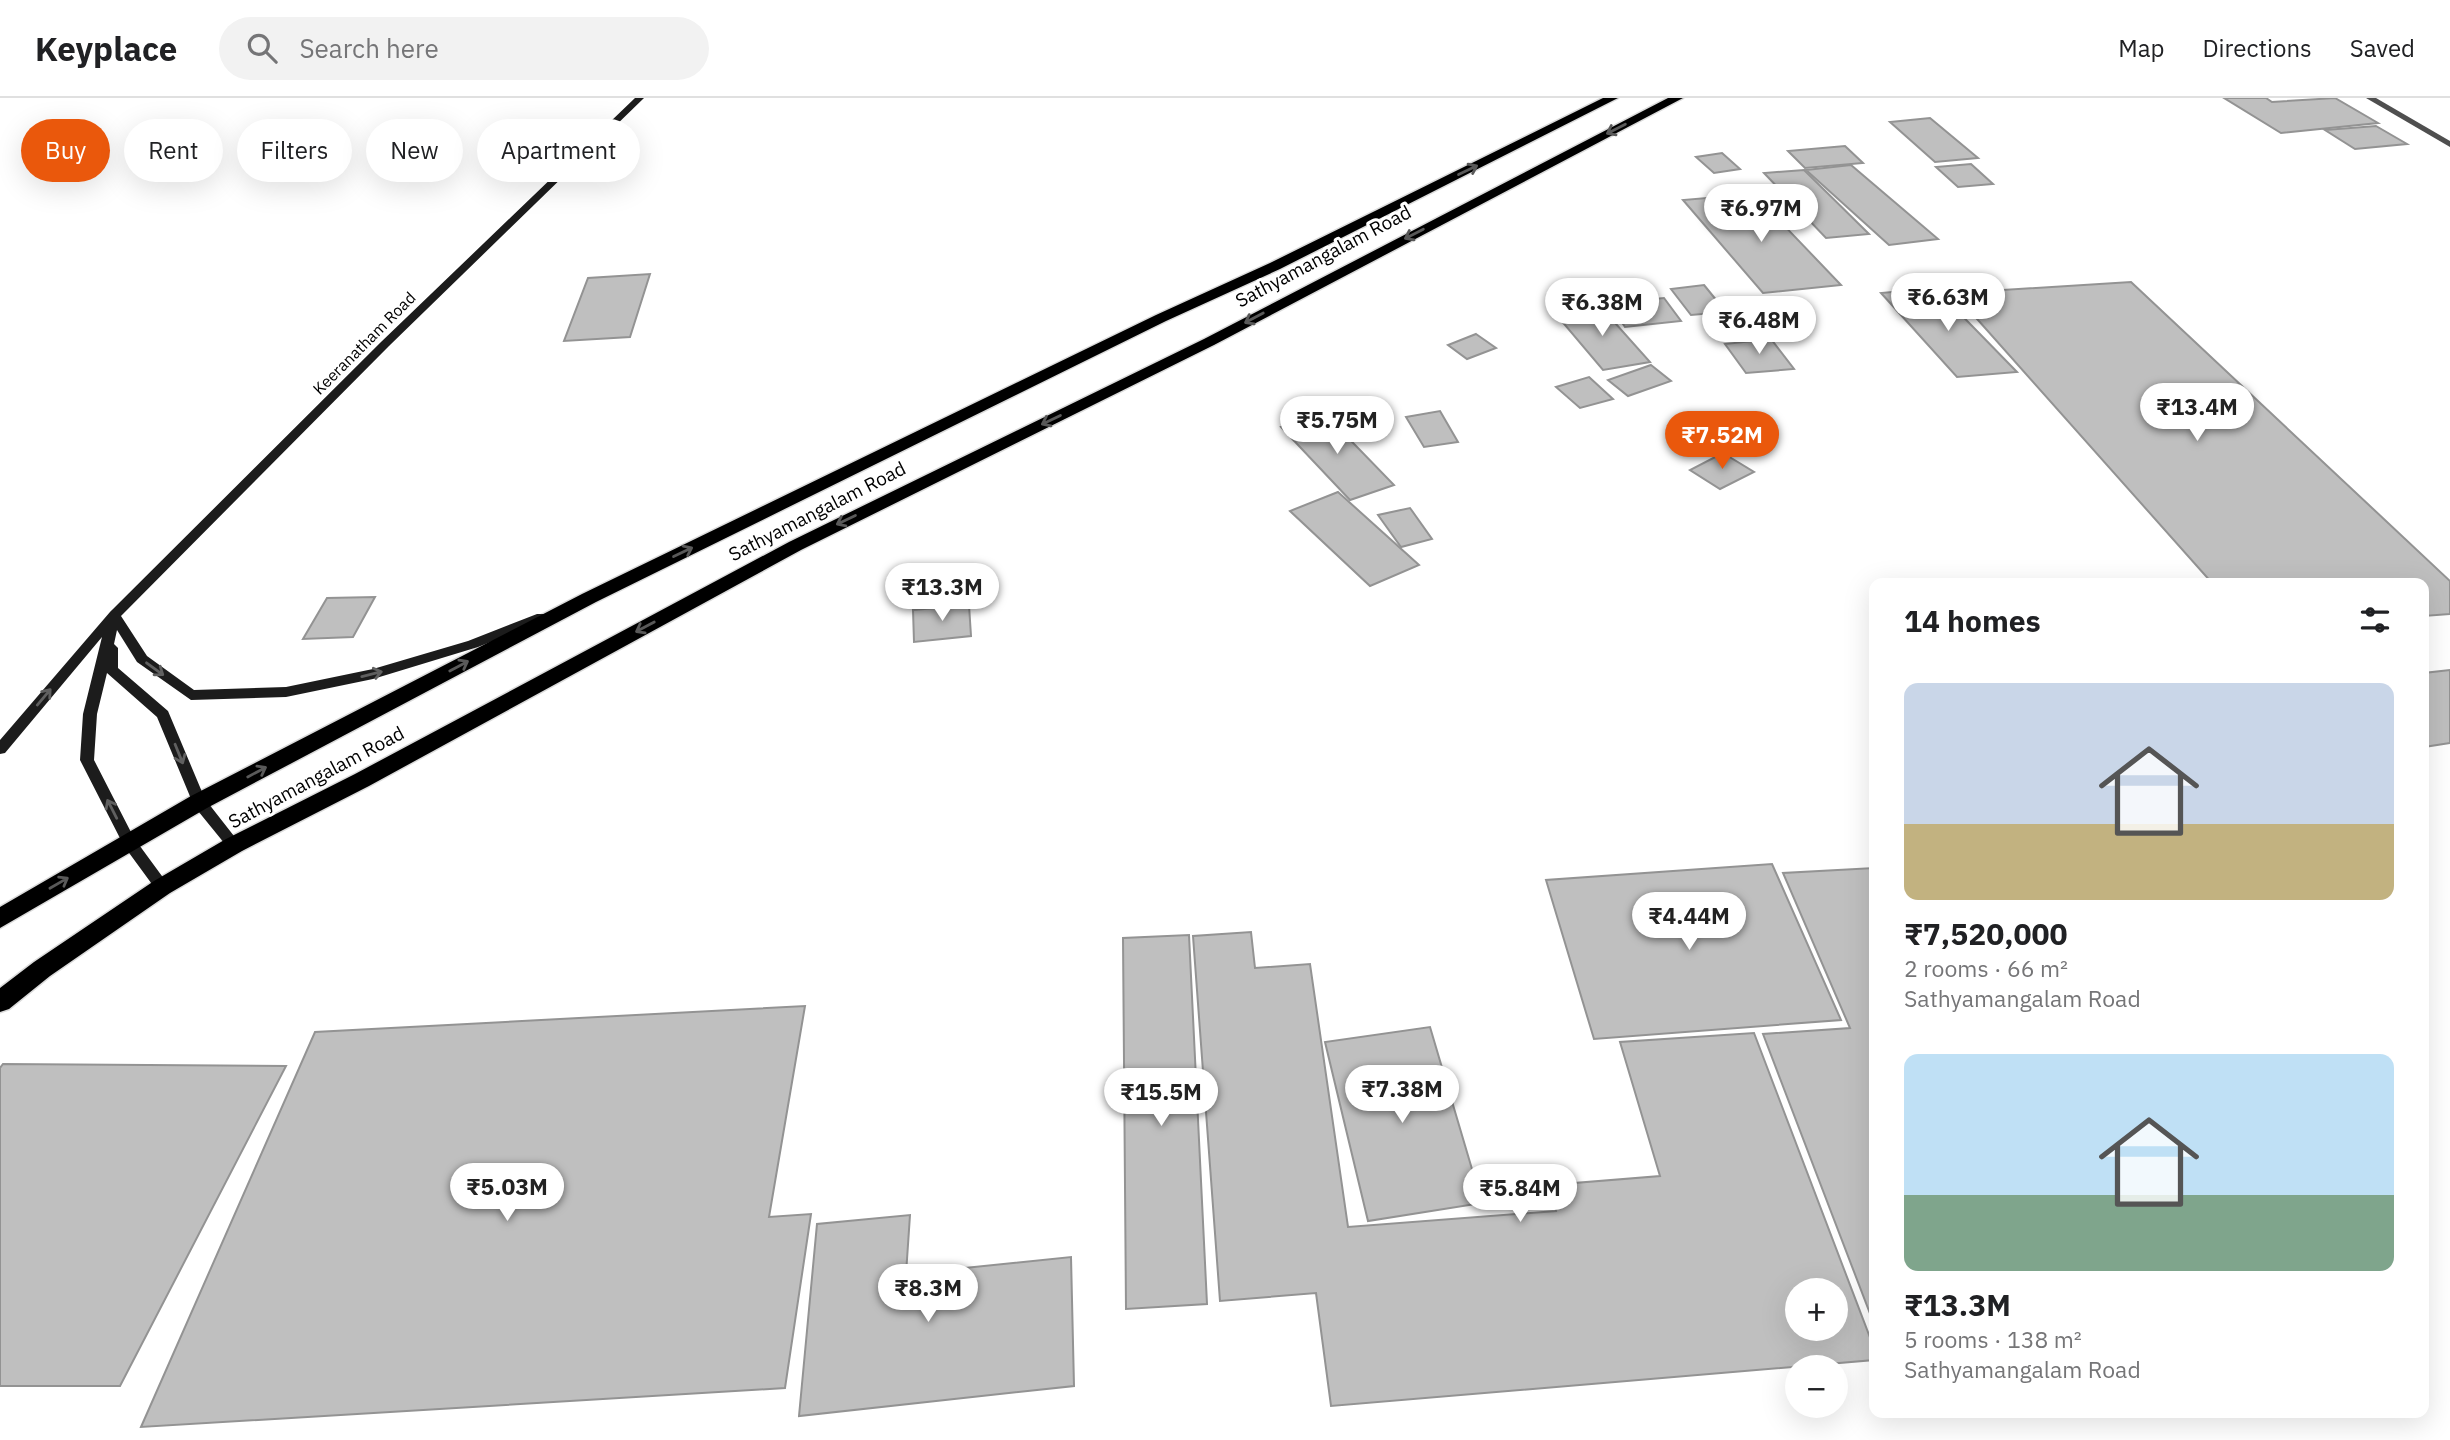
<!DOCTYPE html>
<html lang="en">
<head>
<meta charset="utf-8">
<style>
  body { margin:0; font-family:"IBM Plex Sans",sans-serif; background:#f2f2f2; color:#202124; height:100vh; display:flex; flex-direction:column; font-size:26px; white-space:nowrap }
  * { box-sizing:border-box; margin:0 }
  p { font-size:23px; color:#757577 }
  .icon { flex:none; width:38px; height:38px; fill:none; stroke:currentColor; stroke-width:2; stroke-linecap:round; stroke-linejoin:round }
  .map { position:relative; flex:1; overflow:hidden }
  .side { position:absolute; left:1869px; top:480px; width:560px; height:840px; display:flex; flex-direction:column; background:#fff; border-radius:14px; box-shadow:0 7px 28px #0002 }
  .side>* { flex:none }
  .guide { position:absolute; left:21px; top:21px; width:665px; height:63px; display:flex; gap:14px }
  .buttons { position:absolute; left:1785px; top:1180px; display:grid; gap:14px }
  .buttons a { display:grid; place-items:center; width:63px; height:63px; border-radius:50%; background:#fff; box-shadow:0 7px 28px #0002; font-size:35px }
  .price { position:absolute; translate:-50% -60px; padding:0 16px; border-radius:24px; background:#fff; color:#222; font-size:23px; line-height:46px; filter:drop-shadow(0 2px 4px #0008) }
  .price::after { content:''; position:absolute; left:50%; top:42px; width:21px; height:16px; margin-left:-10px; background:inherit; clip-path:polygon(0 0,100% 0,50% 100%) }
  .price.current { background:#ea580c; color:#fff }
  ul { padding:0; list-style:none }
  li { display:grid; align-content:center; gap:14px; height:371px; padding:0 35px }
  li span { display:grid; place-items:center; height:217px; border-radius:14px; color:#555 }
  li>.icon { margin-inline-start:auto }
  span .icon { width:126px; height:126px; fill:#fffc; stroke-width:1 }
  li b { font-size:30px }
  h2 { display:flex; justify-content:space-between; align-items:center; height:84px; padding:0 35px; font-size:30px }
  .chip { padding:0 24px; border-radius:32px; background:#fff; box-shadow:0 7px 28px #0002; font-size:24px; line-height:63px }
  .chip.current { background:#ea580c; color:#fff }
  header { display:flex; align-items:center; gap:42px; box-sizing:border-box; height:98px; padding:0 35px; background:#fff; border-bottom:2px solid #e0e0e0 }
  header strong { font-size:33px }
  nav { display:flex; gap:38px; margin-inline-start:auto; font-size:24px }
  .search { width:490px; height:63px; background:#f2f2f2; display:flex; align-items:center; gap:18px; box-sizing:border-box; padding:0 24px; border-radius:38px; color:#757577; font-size:26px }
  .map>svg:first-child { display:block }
  .building { fill:#bfbfbf; stroke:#939393; stroke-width:2; fill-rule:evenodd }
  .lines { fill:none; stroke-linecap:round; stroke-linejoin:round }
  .highway-casing { stroke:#dbdbdb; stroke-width:3 }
  .street { fill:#4f4f4f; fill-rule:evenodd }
  .secondary { fill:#1c1c1c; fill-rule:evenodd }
  .highway { fill:#000; fill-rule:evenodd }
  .oneway { stroke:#595959 }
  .oneway2 { stroke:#606060 }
  .labels { text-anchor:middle; stroke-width:6; stroke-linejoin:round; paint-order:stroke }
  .far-street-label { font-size:16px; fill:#000; stroke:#fff }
  .street-label { font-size:19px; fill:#000; stroke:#fff }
</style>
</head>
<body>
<header>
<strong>Keyplace</strong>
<div class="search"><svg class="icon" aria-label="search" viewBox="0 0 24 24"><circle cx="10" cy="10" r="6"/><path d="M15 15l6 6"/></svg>Search here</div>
<nav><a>Map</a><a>Directions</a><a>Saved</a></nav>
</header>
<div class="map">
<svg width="2450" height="1342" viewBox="0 0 2450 1342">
  <rect width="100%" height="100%" fill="#fff"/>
  <g class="building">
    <path d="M 2224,0 L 2266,0 L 2272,4 L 2335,0 L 2378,25 L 2281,35 Z"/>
    <path d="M 1930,20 L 1978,60 L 1935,64 L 1890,24 Z"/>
    <path d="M 2376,28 L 2407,46 L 2355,51 L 2325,32 Z"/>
    <path d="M 1845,48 L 1863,65 L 1805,70 L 1788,53 Z"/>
    <path d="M 1722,55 L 1740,71 L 1714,75 L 1696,59 Z"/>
    <path d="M 1971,66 L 1993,86 L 1958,89 L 1936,69 Z"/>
    <path d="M 1851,67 L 1938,141 L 1889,147 L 1806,72 Z"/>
    <path d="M 1804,72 L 1869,136 L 1826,140 L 1764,75 Z"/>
    <path d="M 1754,96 L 1841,187 L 1763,195 L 1683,102 Z"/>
    <path d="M 650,176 L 630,239 L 564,243 L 588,180 Z"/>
    <path d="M 2131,184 L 2450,483 L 2450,516 L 2424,518 L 2424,485 L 2212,485 L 1954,195 Z"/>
    <path d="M 1704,187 L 1726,214 L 1691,217 L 1671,191 Z"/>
    <path d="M 1935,190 L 2017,274 L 1957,279 L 1881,195 Z"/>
    <path d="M 1664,200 L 1681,223 L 1625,229 L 1609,205 Z"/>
    <path d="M 1599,207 L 1650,264 L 1603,272 L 1554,214 Z"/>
    <path d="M 1476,236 L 1496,250 L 1467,261 L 1448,247 Z"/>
    <path d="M 1771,241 L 1794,271 L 1746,275 L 1725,246 Z"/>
    <path d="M 1651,267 L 1671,283 L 1628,298 L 1608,282 Z"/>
    <path d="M 1589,279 L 1613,301 L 1580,310 L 1556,289 Z"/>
    <path d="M 1440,313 L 1458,344 L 1424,349 L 1406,319 Z"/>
    <path d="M 1324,315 L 1394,387 L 1350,402 L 1281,329 Z"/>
    <path d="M 1723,355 L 1754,374 L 1720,391 L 1690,372 Z"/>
    <path d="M 1338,394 L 1419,467 L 1370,488 L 1290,413 Z"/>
    <path d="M 1410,410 L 1432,441 L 1401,449 L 1378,417 Z"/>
    <path d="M 375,499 L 353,539 L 303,541 L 327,500 Z"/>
    <path d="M 969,507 L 971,538 L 914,544 L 913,512 Z"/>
    <path d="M 2450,572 L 2450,645 L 2424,649 L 2424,575 Z"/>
    <path d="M 1772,766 L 1841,922 L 1594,941 L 1546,782 Z"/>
    <path d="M 1874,770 L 1874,1226 L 1763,936 L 1850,930 L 1783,775 Z"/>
    <path d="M 1251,834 L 1255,870 L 1310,866 L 1348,1129 L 1556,1113 L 1550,1087 L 1660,1078 L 1620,944 L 1754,935 L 1874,1250 L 1874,1262 L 1331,1308 L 1316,1195 L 1220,1203 L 1193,838 ZM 1797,1192 L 1836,1192 L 1836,1230 L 1797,1230 Z"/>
    <path d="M 1189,837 L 1207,1206 L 1126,1211 L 1123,840 Z"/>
    <path d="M 805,908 L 769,1119 L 811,1116 L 785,1290 L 141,1329 L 315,934 Z"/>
    <path d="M 1430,929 L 1482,1105 L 1368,1123 L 1325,944 Z"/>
    <path d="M 3,966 L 286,968 L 120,1288 L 0,1288 L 0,970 Z"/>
    <path d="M 910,1117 L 906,1176 L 1071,1159 L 1074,1288 L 799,1318 L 817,1126 Z"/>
  </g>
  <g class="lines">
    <defs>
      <g id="highway">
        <path d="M 1603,0 L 1618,0 L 1280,171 L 1166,223 L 596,504 L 207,710 L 0,830 L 0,809 L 191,698 L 582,496 L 1156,217 L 1270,165 Z"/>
        <path d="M 1668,0 L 1683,0 L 1214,247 L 801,452 L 369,688 L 242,753 L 170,795 L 50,878 L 9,911 L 0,914 L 0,890 L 34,864 L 154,783 L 226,741 L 355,676 L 789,444 L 1204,241 Z"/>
      </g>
    </defs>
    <use href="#highway" class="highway-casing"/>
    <path class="street" d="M 2366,0 L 2376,0 L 2450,43 L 2450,49 Z"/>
    <path class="secondary" d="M 635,0 L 644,0 L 389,248 L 121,518 L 147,558 L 194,592 L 286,589 L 373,571 L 468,543 L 537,516 L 545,516 L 547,519 L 545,522 L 478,549 L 373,581 L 286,599 L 191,602 L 137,564 L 117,532 L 114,546 L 118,550 L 118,570 L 168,613 L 205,701 L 241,747 L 239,751 L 229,751 L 194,708 L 157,619 L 107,575 L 97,616 L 94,662 L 134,740 L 170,789 L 167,793 L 162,795 L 157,793 L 124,748 L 80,662 L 83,616 L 102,539 L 5,655 L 0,656 L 0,642 L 110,514 L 381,244 Z"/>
    <use href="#highway" class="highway"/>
  </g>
  <defs><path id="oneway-shaft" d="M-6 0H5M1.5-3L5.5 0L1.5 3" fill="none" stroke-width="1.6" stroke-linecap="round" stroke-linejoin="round" transform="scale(1.75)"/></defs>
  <g class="oneway">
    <use href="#oneway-shaft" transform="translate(1616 31) rotate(153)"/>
    <use href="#oneway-shaft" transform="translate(1468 72) rotate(-26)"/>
    <use href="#oneway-shaft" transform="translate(1414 136) rotate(153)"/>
    <use href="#oneway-shaft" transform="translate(1254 220) rotate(152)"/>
    <use href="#oneway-shaft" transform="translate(1051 322) rotate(154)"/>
    <use href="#oneway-shaft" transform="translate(846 422) rotate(154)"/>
    <use href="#oneway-shaft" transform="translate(683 454) rotate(-26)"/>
    <use href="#oneway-shaft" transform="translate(645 529) rotate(152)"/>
    <use href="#oneway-shaft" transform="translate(459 568) rotate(-28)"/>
    <use href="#oneway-shaft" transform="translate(257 674) rotate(-28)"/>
    <use href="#oneway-shaft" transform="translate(59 785) rotate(-30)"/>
  </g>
  <g class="oneway2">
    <use href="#oneway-shaft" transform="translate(155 571) rotate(36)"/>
    <use href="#oneway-shaft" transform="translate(372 576) rotate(-14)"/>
    <use href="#oneway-shaft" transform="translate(44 599) rotate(-50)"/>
    <use href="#oneway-shaft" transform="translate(179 656) rotate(68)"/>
    <use href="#oneway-shaft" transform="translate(112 711) rotate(-117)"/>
  </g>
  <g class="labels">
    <g class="far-street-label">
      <text transform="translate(364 245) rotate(-45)" y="6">Keeranatham Road</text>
    </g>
    <g class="street-label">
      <text transform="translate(1323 158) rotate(-28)" y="7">Sathyamangalam Road</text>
      <text transform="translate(817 413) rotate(-27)" y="7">Sathyamangalam Road</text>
      <text transform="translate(316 679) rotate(-28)" y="7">Sathyamangalam Road</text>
    </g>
  </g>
</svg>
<div class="buttons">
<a>+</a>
<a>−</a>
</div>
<b class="price" style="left:1761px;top:146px">₹6.97M</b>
<b class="price" style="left:1948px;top:235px">₹6.63M</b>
<b class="price" style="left:1602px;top:240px">₹6.38M</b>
<b class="price" style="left:1759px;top:258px">₹6.48M</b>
<b class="price" style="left:2197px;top:345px">₹13.4M</b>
<b class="price" style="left:1337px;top:358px">₹5.75M</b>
<b class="price current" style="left:1722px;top:373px">₹7.52M</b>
<b class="price" style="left:942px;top:525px">₹13.3M</b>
<b class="price" style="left:1689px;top:854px">₹4.44M</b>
<b class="price" style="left:1402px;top:1027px">₹7.38M</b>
<b class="price" style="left:1161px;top:1030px">₹15.5M</b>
<b class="price" style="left:507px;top:1125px">₹5.03M</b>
<b class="price" style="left:1520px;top:1126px">₹5.84M</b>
<b class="price" style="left:928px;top:1226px">₹8.3M</b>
<div class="guide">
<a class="chip current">Buy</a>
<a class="chip">Rent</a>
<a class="chip">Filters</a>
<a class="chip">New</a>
<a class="chip">Apartment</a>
</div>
<section class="side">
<h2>14 homes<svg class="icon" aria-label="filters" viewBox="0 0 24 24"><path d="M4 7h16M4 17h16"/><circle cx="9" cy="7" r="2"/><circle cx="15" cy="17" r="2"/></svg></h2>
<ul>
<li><span style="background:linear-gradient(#c9d6e8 65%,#c2b280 0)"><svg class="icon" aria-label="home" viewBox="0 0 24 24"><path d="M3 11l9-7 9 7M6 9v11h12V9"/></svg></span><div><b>₹7,520,000</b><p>2 rooms · 66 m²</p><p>Sathyamangalam Road</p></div></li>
<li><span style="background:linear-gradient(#bfe0f5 65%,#7fa58c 0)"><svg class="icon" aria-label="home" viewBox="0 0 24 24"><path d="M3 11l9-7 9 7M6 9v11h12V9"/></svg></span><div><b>₹13.3M</b><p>5 rooms · 138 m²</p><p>Sathyamangalam Road</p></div></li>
</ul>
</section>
</div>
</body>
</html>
